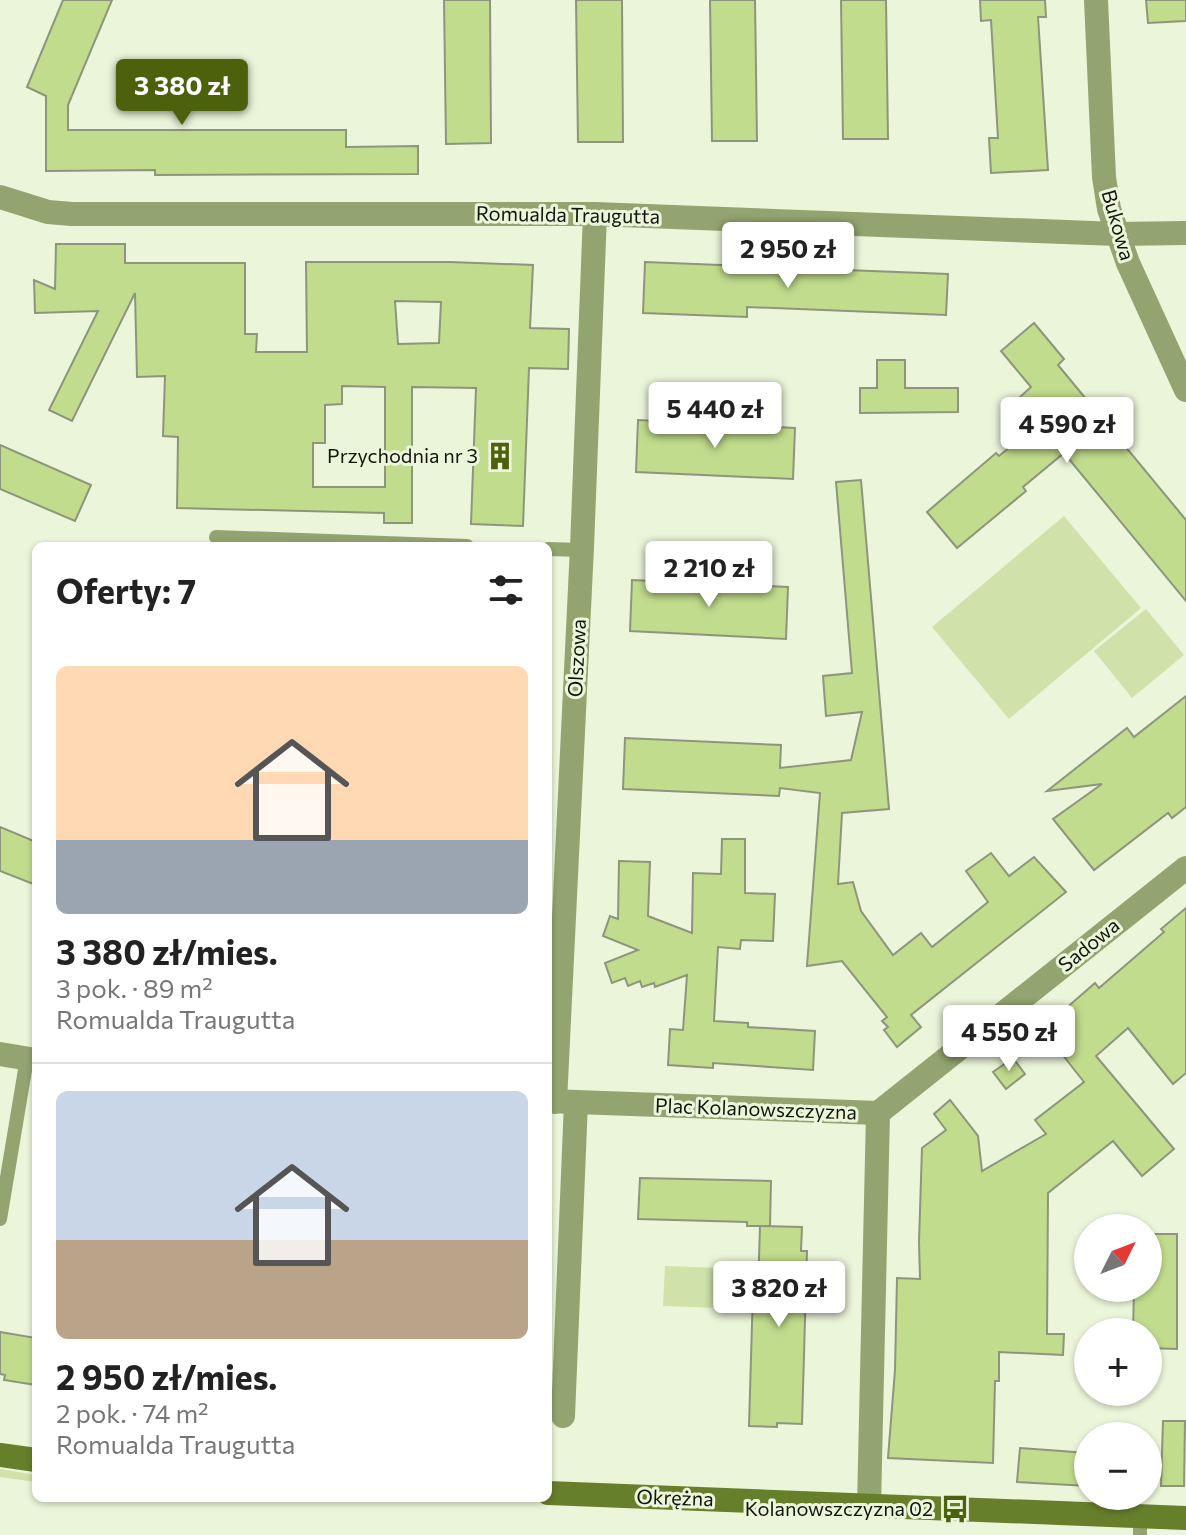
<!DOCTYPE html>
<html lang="pl">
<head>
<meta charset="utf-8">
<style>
  body { margin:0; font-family:Commissioner,sans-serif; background:#f6f6f6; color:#222; height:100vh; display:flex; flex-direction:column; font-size:30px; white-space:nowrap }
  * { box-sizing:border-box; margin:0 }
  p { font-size:26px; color:#767676 }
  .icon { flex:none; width:44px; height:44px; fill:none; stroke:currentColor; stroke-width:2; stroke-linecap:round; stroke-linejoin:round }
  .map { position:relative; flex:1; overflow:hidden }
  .drawer { position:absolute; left:32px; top:542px; width:520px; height:960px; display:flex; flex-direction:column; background:#fff; border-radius:12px; box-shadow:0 2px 6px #0004 }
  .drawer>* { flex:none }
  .needle { width:52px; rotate:48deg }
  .fabs { position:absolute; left:1074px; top:1214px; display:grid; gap:16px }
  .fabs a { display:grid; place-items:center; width:88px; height:88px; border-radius:50%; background:#fff; box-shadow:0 2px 6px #0004; font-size:40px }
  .price { position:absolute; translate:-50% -68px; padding:0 18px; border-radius:8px; background:#fff; color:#222; font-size:26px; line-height:52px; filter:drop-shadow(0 2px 4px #0008) }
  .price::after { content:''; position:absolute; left:50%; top:48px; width:24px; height:18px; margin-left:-12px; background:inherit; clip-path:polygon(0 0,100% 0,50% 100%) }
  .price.current { background:#4b610c; color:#fff }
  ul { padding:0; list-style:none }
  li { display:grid; align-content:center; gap:16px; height:424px; padding:0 24px }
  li+li { border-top:2px solid #e0e0e0 }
  li span { display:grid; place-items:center; height:248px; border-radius:12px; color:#555 }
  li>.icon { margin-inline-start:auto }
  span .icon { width:144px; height:144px; fill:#fffc; stroke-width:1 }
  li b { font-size:34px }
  h2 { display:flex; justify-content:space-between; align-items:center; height:96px; padding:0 24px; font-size:34px }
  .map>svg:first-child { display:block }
  .green { fill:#cee2aa }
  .building { fill:#c1dc8d; stroke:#8d967c; stroke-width:2; fill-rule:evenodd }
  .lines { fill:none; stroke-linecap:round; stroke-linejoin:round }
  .lane { stroke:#92a470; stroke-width:14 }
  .street { stroke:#92a470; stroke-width:24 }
  .secondary { stroke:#667f2b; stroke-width:24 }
  .labels { text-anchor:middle; stroke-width:6; stroke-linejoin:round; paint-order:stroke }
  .street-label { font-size:20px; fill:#12150c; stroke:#ebf5d9 }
  .poi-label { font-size:20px; fill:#12150c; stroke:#ebf5d9; text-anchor:end }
</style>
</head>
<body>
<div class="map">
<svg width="1186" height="1535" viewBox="0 0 1186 1535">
  <rect width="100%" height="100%" fill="#ebf5d9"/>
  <g class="green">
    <path d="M 1064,516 L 1141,608 L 1009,719 L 932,627 Z"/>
    <path d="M 1146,609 L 1184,655 L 1132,698 L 1094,651 Z"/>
    <path d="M 665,1266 L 720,1268 L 718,1308 L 663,1306 Z"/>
    <path d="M 0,1469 L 36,1475 L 36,1482 L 0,1477 Z"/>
  </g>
  <g class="building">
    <path d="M 63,0 L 112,0 L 68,105 L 68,130 L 346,130 L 346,147 L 418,146 L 418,174 L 155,175 L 155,170 L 46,171 L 46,96 L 27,87 Z"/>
    <path d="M 444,0 L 490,0 L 491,143 L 446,144 Z"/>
    <path d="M 576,0 L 622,0 L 623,142 L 578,142 Z"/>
    <path d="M 710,0 L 755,0 L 757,141 L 712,141 Z"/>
    <path d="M 841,0 L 886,0 L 888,139 L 843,139 Z"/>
    <path d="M 980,0 L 1045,0 L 1046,17 L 1038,17 L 1048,170 L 991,173 L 989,138 L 998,138 L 991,20 L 981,21 Z"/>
    <path d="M 1146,0 L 1186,0 L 1186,21 L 1148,23 Z"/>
    <path d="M 56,244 L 125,244 L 125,263 L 245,263 L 245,334 L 257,334 L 256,352 L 307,352 L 306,262 L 450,262 L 533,265 L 530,328 L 569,329 L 568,369 L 529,368 L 523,526 L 471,524 L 476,388 L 412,387 L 412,523 L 384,523 L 384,513 L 177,508 L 178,437 L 163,436 L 165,376 L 137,377 L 135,293 L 72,421 L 49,410 L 98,311 L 35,313 L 34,280 L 55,289 ZM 395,301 L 441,302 L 439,343 L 398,344 ZM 342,386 L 385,387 L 385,487 L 313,487 L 313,443 L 325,443 L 325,405 L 342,404 Z"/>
    <path d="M 645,262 L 948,274 L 946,315 L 747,307 L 747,317 L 643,313 Z"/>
    <path d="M 1034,323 L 1064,359 L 1058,365 L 1186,520 L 1186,601 L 1064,453 L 1023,487 L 1026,491 L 957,548 L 927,512 L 996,453 L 999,456 L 1039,423 L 1019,398 L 1031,387 L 1001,351 Z"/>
    <path d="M 877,360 L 905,360 L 905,388 L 958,388 L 958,412 L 860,413 L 860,388 L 877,388 Z"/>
    <path d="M 638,420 L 795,428 L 793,479 L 636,472 Z"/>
    <path d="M 0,445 L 91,485 L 75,521 L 0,489 Z"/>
    <path d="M 861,480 L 889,809 L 842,813 L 838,884 L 853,882 L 861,911 L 893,955 L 921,933 L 932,947 L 988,902 L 966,871 L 991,853 L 1009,876 L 1034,857 L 1066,892 L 911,1015 L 921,1027 L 897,1047 L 884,1030 L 888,1027 L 882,1021 L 887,1017 L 842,961 L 807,966 L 820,793 L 780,788 L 779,796 L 623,789 L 625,738 L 781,745 L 780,768 L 851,760 L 862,712 L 826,716 L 823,676 L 852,673 L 836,482 Z"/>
    <path d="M 632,580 L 788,587 L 786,639 L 630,631 Z"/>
    <path d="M 1186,696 L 1186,807 L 1172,818 L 1168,813 L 1094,870 L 1053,819 L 1102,784 L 1047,791 L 1127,728 L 1134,737 Z"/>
    <path d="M 0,827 L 36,842 L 36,885 L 0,871 Z"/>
    <path d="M 722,839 L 745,839 L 745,893 L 775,894 L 773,941 L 741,940 L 740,949 L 718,947 L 714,1021 L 748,1023 L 748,1027 L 815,1031 L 813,1070 L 713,1063 L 713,1068 L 668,1065 L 670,1029 L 683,1030 L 687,975 L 655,987 L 654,983 L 642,987 L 640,981 L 628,986 L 625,978 L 612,983 L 605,963 L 638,950 L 603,936 L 610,916 L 618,919 L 619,861 L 650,862 L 648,916 L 692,933 L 693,873 L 721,874 Z"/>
    <path d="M 1186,908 L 1186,1073 L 1173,1084 L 1128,1028 L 1096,1056 L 1174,1149 L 1142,1176 L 1113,1141 L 1048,1193 L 1047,1334 L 1064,1334 L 1063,1355 L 999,1352 L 999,1381 L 995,1381 L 993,1463 L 888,1458 L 895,1370 L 897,1278 L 920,1279 L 919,1242 L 922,1148 L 946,1130 L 934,1114 L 950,1100 L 978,1136 L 982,1171 L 1046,1134 L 1035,1120 L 1084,1082 L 1043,1030 L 1066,1012 L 1064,1010 L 1095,983 L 1099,988 L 1164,932 L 1161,929 Z"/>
    <path d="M 1013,1058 L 1025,1074 L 1006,1089 L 993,1072 Z"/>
    <path d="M 640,1178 L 771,1181 L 770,1226 L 747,1226 L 747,1222 L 638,1219 Z"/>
    <path d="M 760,1226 L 802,1227 L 801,1251 L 807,1251 L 802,1424 L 777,1423 L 777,1427 L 749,1426 L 753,1290 L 758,1290 Z"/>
    <path d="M 1148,1234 L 1177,1234 L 1177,1349 L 1148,1348 L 1148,1332 L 1133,1332 L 1134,1288 L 1148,1288 Z"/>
    <path d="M 0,1332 L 36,1338 L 36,1385 L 4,1380 L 5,1375 L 0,1374 Z"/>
    <path d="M 1163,1421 L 1185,1421 L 1184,1486 L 1161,1486 Z"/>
    <path d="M 1020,1448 L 1088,1453 L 1088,1486 L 1017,1482 Z"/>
  </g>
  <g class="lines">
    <g class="lane">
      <path d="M 216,537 L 467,546"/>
      <path d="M 548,549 L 582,550"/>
      <path d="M 0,1219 L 27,1058"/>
      <path d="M 1140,1516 L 1140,1535"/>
    </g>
    <g class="street">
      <path d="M 1096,0 L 1104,177 L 1109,209 L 1128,263 L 1186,390"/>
      <path d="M 0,197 L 48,212 L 72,214 L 595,214 L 1117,234 L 1186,233"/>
      <path d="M 0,1054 L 36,1060"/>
      <path d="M 548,1101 L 878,1113"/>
      <path d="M 555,1102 L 582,547 L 595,214"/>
      <path d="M 878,1113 L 1186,868"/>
      <path d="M 563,1416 L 576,1102"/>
      <path d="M 869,1506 L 878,1113"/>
    </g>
    <g class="secondary">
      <path d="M 0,1455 L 36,1460"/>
      <path d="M 548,1493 L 1186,1518"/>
    </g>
  </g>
  <defs>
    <symbol id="building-bare" viewBox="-9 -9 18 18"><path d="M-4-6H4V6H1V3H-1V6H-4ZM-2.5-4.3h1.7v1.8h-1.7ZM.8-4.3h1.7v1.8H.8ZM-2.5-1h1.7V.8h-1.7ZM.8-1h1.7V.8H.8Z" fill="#4b610c" stroke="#ebf5d9" stroke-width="2.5" paint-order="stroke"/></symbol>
    <symbol id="bus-bare" viewBox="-9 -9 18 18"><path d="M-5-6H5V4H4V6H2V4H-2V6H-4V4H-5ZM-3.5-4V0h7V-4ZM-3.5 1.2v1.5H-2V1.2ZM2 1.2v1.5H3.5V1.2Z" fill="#4b610c" stroke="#ebf5d9" stroke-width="2.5" paint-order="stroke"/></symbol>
  </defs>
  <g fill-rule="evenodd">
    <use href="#building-bare" x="480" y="436" width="40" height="40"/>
    <use href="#bus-bare" x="935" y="1489" width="40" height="40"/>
  </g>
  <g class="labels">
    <g class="street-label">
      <text transform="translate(568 215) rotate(1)" y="7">Romualda Traugutta</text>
      <text transform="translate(1118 225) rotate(74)" y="7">Bukowa</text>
      <text transform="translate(577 658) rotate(-87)" y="7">Olszowa</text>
      <text transform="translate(1089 945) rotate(-39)" y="7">Sadowa</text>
      <text transform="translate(756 1109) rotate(2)" y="7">Plac Kolanowszczyzna</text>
      <text transform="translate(675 1498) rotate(2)" y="7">Okrężna</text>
    </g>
    <g class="poi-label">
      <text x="478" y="463">Przychodnia nr 3</text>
      <text x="933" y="1516">Kolanowszczyzna 02</text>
    </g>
  </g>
</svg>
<div class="fabs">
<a><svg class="needle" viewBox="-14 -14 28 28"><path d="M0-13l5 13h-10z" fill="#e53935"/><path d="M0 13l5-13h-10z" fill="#767676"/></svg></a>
<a>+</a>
<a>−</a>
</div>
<b class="price current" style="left:182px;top:127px">3 380 zł</b>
<b class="price" style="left:788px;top:290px">2 950 zł</b>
<b class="price" style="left:715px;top:450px">5 440 zł</b>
<b class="price" style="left:1067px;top:465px">4 590 zł</b>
<b class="price" style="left:709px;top:609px">2 210 zł</b>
<b class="price" style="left:1009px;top:1073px">4 550 zł</b>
<b class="price" style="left:779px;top:1329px">3 820 zł</b>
<section class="drawer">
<h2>Oferty: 7<svg class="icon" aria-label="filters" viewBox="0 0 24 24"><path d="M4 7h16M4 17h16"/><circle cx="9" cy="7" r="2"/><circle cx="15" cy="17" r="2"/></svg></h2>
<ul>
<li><span style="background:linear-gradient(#ffd9b3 70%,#9aa5b1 0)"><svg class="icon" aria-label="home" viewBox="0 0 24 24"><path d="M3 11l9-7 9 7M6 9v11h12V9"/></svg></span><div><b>3 380 zł/mies.</b><p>3 pok. · 89 m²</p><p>Romualda Traugutta</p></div></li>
<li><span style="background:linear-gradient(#c9d6e8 60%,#b9a48a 0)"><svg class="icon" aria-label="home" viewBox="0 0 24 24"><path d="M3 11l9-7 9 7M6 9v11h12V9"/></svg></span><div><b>2 950 zł/mies.</b><p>2 pok. · 74 m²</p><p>Romualda Traugutta</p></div></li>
</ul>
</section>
</div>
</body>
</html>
